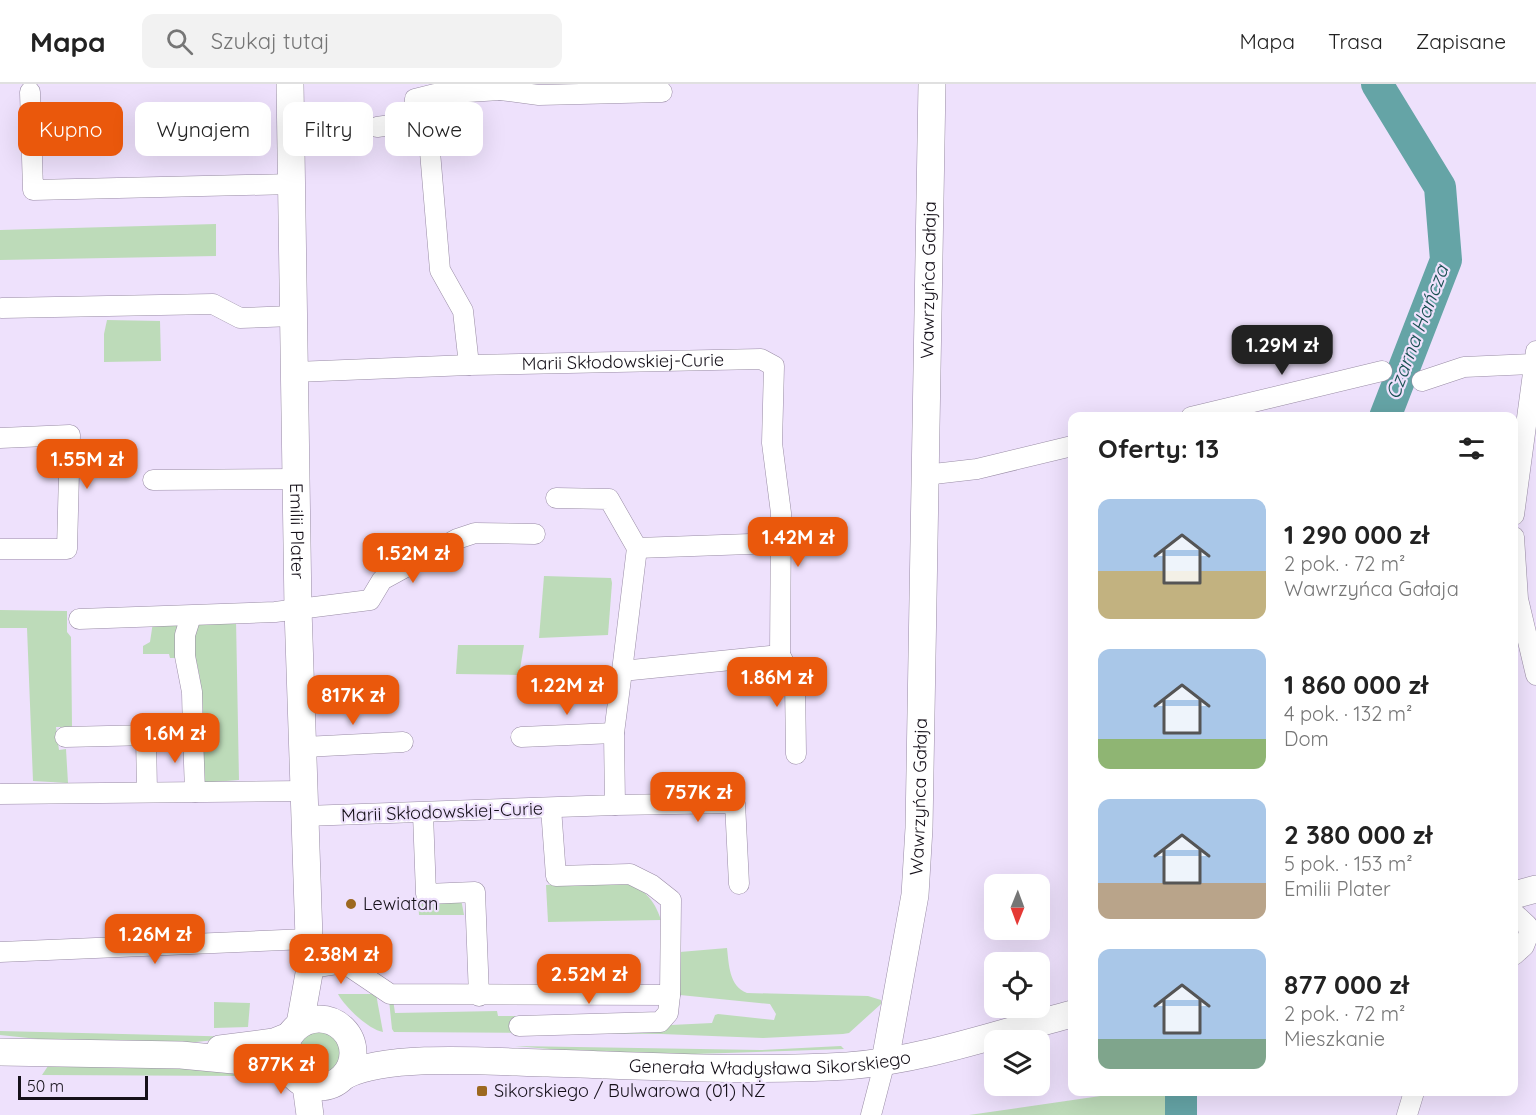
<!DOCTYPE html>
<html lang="pl">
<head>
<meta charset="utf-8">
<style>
  body { margin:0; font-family:Quicksand,sans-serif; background:#f2f2f2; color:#222; height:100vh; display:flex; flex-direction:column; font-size:22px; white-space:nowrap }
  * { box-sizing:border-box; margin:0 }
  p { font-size:20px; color:#767676 }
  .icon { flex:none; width:33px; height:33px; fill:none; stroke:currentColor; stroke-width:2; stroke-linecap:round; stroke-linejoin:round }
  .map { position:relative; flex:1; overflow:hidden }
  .side { position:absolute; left:1068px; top:328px; width:450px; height:684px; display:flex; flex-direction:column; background:#fff; border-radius:12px; box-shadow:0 6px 24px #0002 }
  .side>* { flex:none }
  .guide { position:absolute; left:18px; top:18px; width:570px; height:54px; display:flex; gap:12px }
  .needle { width:39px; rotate:181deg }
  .controls { position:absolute; left:984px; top:790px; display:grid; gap:12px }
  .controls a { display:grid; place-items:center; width:66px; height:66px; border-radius:12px; background:#fff; box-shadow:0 6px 24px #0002; font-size:30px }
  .scale { position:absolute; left:18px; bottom:15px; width:130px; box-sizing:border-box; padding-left:6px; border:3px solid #151019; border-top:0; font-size:16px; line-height:21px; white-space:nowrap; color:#151019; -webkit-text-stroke:4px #eee1fc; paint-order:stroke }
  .price { position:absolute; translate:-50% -51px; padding:0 14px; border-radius:12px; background:#ea580c; color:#fff; font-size:20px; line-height:39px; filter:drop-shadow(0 2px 3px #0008) }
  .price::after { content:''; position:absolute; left:50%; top:36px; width:18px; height:14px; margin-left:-9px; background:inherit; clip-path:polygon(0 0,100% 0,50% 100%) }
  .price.on { background:#222; color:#fff }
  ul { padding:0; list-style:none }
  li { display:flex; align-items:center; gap:18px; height:150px; padding:0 30px }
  li span { display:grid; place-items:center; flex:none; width:168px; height:120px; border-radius:12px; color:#555 }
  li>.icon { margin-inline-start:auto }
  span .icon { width:72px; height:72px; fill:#fffc; stroke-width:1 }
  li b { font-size:26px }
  h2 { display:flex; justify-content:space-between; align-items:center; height:72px; padding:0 30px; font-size:26px }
  .pill { padding:0 21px; border-radius:12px; background:#fff; box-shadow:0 6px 24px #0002; font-size:21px; line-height:54px }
  .pill.on { background:#ea580c; color:#fff }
  header { display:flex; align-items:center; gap:36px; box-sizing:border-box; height:84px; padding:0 30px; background:#fff; border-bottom:2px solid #e0e0e0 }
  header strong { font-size:28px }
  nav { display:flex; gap:33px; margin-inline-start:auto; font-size:21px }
  .search { width:420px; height:54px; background:#f2f2f2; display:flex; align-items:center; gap:15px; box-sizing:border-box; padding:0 21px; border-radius:12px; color:#767676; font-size:22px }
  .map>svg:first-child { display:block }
  .green { fill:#bddbb9 }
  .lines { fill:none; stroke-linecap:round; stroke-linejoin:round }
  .river { stroke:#65a4a6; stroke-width:32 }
  .street-tunnel { stroke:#cdc2da; stroke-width:20; stroke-dasharray:20 10; stroke-linecap:butt }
  .street-casing { stroke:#998ca5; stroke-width:21 }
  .secondary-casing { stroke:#998ca5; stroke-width:28 }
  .street { stroke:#fff; stroke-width:20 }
  .secondary { stroke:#fff; stroke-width:27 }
  .poi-dot { fill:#9c681f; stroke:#eee1fc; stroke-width:2 }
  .labels { text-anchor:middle; stroke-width:4.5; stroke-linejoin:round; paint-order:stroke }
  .street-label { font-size:18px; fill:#151019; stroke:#eee1fc }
  .poi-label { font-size:18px; fill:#151019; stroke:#eee1fc; text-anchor:start }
  .water-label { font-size:20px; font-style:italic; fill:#195152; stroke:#eee1fc }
</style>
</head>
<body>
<header>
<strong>Mapa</strong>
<div class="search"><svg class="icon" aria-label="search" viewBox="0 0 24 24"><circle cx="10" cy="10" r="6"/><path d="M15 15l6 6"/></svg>Szukaj tutaj</div>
<nav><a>Mapa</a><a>Trasa</a><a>Zapisane</a></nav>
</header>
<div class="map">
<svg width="1536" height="1031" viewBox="0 0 1536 1031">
  <rect width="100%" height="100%" fill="#eee1fc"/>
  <g class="green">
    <path d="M 216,140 L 216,172 L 0,176 L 0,146 Z"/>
    <path d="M 107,236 L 160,237 L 161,277 L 104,278 L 104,250 Z"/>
    <path d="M 544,492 L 611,494 L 612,499 L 608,551 L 539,554 Z"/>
    <path d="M 0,526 L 67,527 L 67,548 L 71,553 L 72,643 L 56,643 L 59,666 L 66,665 L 68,699 L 33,697 L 27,544 L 0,544 Z"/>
    <path d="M 236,535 L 239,696 L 201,699 L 200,594 L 197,580 L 183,574 L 170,574 L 169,570 L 143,570 L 143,562 L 150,558 L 153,538 Z"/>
    <path d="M 458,561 L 524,561 L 519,591 L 456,590 Z"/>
    <path d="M 619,797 C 642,801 654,815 661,836 L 548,838 L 546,801 Z"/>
    <path d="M 461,815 L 464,831 L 419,831 L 418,816 Z"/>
    <path d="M 727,864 C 729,881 729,902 747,909 L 868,912 L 881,916 L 881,920 L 849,949 L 843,950 L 763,954 L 661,950 L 394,948 L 392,945 L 389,916 L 393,915 L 395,929 L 497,927 L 498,932 L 517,932 L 516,948 L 667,944 L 671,941 L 712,939 L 715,931 L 718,930 L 774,936 L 776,930 L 770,920 L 680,911 L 680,868 Z"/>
    <path d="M 338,910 L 376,910 L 383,948 C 369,946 344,922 338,910 Z"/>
    <path d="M 214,918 L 250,919 L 248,943 L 214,944 Z"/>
    <path d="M 315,935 C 365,936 366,997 318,1004 L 286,977 L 285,968 L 307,937 Z"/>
    <path d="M 0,947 L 245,953 L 166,961 L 57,957 L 0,951 Z"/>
    <path d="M 515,962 L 761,966 L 841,962 L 844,965 L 664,971 L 595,969 Z"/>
    <path d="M 55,980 L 249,984 L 249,992 L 42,991 L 48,982 Z"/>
    <path d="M 1128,1008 L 1171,1008 L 1174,1031 L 969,1031 Z"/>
  </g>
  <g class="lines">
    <g class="river">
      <path d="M 1377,0 L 1440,103 L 1446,176 L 1385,333"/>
      <path d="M 1181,1031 L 1181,1008"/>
    </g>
    <path class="street-tunnel" d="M 343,44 L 377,43"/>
    <defs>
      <g id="street">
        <path d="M 500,6 L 539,11 L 662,8"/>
        <path d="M 30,8 L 33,106 L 292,100"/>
        <path d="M 377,43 L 412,38"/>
        <path d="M 291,45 L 343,44"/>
        <path d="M 2,224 L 213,220 L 240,234 L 293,232"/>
        <path d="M 469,281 L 463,227 L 440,186 L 428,44 L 412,38 L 415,15 L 435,10 L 500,6 L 499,0"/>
        <path id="s1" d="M 295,288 L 469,281 L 761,275 L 774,282 L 772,359 L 781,429 L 780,571 L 622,587 L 614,649 L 615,721 L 305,732"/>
        <path d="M 1422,297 L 1464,283 L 1534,280"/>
        <path d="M 1191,333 L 1382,287"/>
        <path d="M 0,354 L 70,351 L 67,465 L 0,465"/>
        <path d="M 925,391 L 977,385 L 1072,362"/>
        <path d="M 153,396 L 297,395"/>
        <path d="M 556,414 L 609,415 L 637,464 L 622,587"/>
        <path d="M 1514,431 L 1536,267"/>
        <path d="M 1514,453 L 1518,515 L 1536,591"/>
        <path d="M 637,464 L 779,459"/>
        <path d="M 79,535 L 275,528 L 370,516 L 382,496 L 457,455 L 475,449 L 535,450"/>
        <path d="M 780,571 L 795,599 L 796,670"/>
        <path d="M 193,650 L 195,708"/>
        <path d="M 146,651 L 147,708"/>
        <path d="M 65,653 L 193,650 L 192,608 L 185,572 L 185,551 L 191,532"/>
        <path d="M 521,653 L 614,649"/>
        <path d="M 304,663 L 403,658"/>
        <path d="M 0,710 L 304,707"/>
        <path d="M 615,721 L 735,719 L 739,800"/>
        <path d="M 423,730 L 426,810 L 475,808 L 479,912"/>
        <path d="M 1514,829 L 1527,841 L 1529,849 L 1524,862 L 1514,871"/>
        <path d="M 0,868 L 307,855"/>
        <path d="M 310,884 L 344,879 L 390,910 L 670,911 L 671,816 L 652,801 L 630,790 L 556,792 L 551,724"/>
        <path d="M 519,942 L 660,938 L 668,929 L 670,911"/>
        <path d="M 871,1031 L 885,977"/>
        <path d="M 1407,1031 L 1414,1008"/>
      </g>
      <g id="secondary">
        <path id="s2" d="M 290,0 L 298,525 L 310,884 L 300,940"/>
        <path d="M 1514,811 L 1536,805"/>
        <circle cx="319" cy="969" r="34"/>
        <path d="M 220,965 L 274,958 L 289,952"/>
        <path d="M 0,968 L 181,971 L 276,980 L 289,985"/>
        <path id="s3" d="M 885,977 L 915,811 L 919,744 L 932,0"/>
        <path id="s4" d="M 346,991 C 391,969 496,978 548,979 C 647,982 748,988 847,982 C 924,976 999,949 1072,930"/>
        <path d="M 306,1001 L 310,1031"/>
      </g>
    </defs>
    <use href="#street" class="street-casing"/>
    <use href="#secondary" class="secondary-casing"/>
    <use href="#street" class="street"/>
    <use href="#secondary" class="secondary"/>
  </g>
  <g class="poi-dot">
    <circle cx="351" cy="820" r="6"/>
    <rect x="476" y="1001" width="12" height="12" rx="3"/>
  </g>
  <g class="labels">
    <g class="street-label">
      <text dy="6" stroke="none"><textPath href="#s3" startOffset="784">Wawrzyńca Gałaja</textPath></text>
      <text dy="6" stroke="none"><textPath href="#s1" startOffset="328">Marii Skłodowskiej-Curie</textPath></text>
      <text dy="6" stroke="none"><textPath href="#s2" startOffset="447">Emilii Plater</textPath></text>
      <text dy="6" stroke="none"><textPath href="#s3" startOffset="267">Wawrzyńca Gałaja</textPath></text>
      <text transform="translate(442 728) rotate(-2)" y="6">Marii Skłodowskiej-Curie</text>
      <text dy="6" stroke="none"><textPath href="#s4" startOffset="426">Generała Władysława Sikorskiego</textPath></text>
    </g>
    <g class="poi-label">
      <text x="363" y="826">Lewiatan</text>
      <text x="494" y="1013">Sikorskiego / Bulwarowa (01) NŻ</text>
    </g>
    <g class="water-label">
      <text transform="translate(1417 248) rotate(-69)" y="7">Czarna Hańcza</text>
    </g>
  </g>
</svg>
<div class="controls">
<a><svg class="needle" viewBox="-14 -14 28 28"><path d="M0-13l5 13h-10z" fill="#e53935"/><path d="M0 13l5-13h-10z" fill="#767676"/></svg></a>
<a><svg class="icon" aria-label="locate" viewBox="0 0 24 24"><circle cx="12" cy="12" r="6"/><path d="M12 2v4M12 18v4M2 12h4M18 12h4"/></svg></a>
<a><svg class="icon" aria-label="layers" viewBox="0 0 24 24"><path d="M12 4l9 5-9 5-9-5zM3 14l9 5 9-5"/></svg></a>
</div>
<div class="scale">50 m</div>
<b class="price on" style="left:1282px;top:292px">1.29M zł</b>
<b class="price" style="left:87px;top:406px">1.55M zł</b>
<b class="price" style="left:798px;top:484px">1.42M zł</b>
<b class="price" style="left:413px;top:500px">1.52M zł</b>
<b class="price" style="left:777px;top:624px">1.86M zł</b>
<b class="price" style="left:567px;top:632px">1.22M zł</b>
<b class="price" style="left:353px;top:642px">817K zł</b>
<b class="price" style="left:175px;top:680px">1.6M zł</b>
<b class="price" style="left:698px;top:739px">757K zł</b>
<b class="price" style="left:155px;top:881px">1.26M zł</b>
<b class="price" style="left:341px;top:901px">2.38M zł</b>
<b class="price" style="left:589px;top:921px">2.52M zł</b>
<b class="price" style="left:281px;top:1011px">877K zł</b>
<div class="guide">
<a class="pill on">Kupno</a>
<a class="pill">Wynajem</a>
<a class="pill">Filtry</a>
<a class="pill">Nowe</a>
</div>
<section class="side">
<h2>Oferty: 13<svg class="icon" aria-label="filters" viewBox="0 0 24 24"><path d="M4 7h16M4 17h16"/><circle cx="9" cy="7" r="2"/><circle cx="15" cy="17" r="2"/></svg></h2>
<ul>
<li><span style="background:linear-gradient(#a9c7e8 60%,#c2b280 0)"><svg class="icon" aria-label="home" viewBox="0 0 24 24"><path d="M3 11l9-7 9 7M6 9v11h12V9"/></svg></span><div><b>1 290 000 zł</b><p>2 pok. · 72 m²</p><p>Wawrzyńca Gałaja</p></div></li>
<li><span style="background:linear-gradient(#a9c7e8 75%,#8fb573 0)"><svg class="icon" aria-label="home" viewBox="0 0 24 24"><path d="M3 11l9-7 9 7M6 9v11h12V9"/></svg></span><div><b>1 860 000 zł</b><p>4 pok. · 132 m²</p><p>Dom</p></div></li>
<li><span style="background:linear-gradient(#a9c7e8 70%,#b9a48a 0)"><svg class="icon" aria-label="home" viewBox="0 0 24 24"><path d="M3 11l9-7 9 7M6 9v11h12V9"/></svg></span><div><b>2 380 000 zł</b><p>5 pok. · 153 m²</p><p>Emilii Plater</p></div></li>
<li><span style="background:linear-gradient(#a9c7e8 75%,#7fa58c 0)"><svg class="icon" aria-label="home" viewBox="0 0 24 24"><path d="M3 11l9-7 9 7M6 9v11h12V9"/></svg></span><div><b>877 000 zł</b><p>2 pok. · 72 m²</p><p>Mieszkanie</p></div></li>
</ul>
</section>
</div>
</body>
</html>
